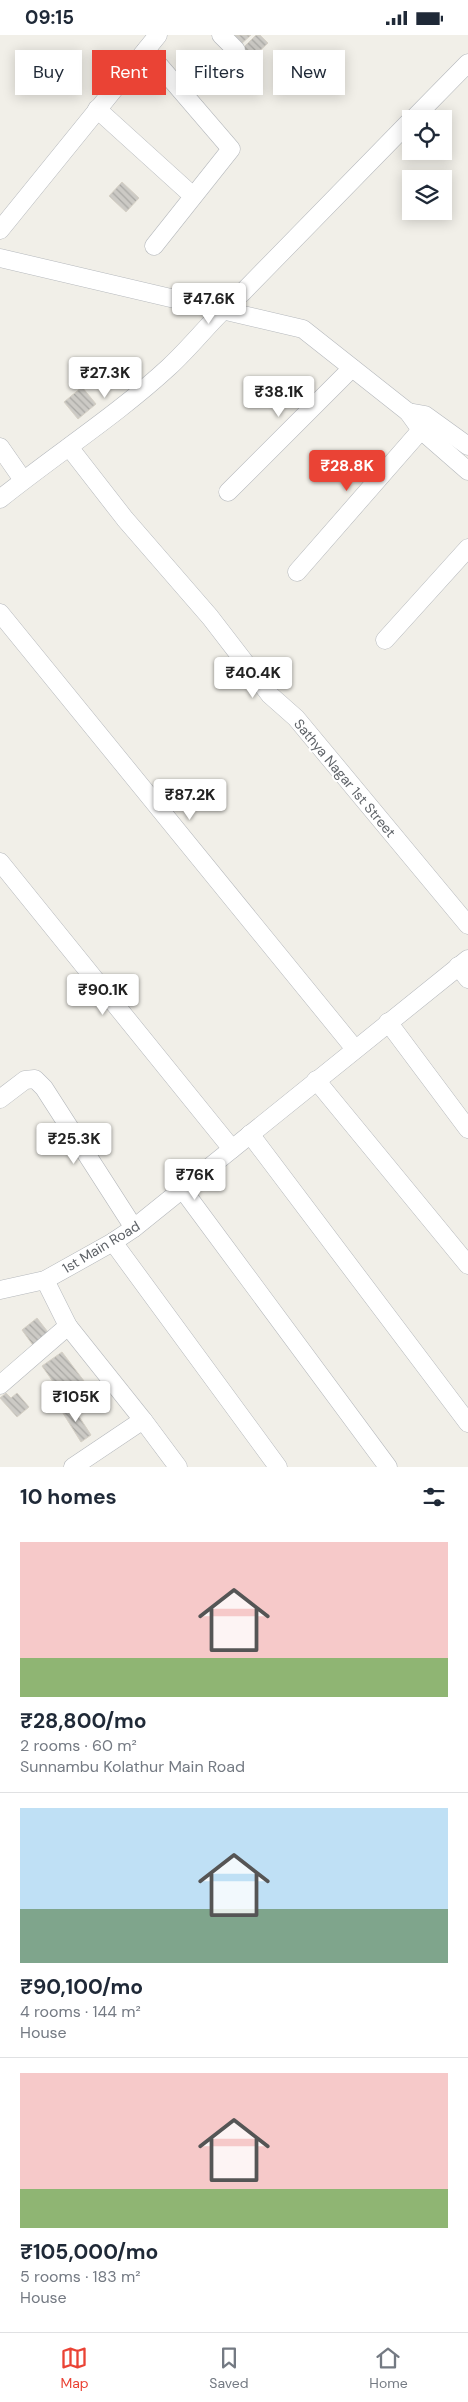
<!DOCTYPE html>
<html lang="en">
<head>
<meta charset="utf-8">
<style>
  body { margin:0; font-family:"DM Sans",sans-serif; background:#f6f6f7; color:#1f2937; height:100vh; display:flex; flex-direction:column; font-size:19px; white-space:nowrap }
  * { box-sizing:border-box; margin:0 }
  p { font-size:16px; color:#747a83 }
  .icon { flex:none; width:28px; height:28px; fill:none; stroke:currentColor; stroke-width:2; stroke-linecap:round; stroke-linejoin:round }
  .map { position:relative; height:1432px; overflow:hidden }
  .details { display:flex; flex-direction:column; background:#fff; flex:1 }
  .details>* { flex:none }
  .top-card { position:absolute; left:15px; top:15px; width:439px; height:45px; display:flex; gap:10px }
  .tools { position:absolute; left:402px; top:75px; display:grid; gap:10px }
  .tools a { display:grid; place-items:center; width:50px; height:50px; border-radius:0px; background:#fff; box-shadow:0 2px 12px #0003; font-size:25px }
  .price { position:absolute; translate:-50% -42px; padding:0 11px; border-radius:5px; background:#fff; color:#222; font-size:16px; line-height:32px; filter:drop-shadow(0 1px 2px #0008) }
  .price::after { content:''; position:absolute; left:50%; top:30px; width:15px; height:11px; margin-left:-8px; background:inherit; clip-path:polygon(0 0,100% 0,50% 100%) }
  .price.active { background:#ea4335; color:#fff }
  ul { padding:0; list-style:none }
  li { display:grid; align-content:center; gap:10px; height:265px; padding:0 20px }
  li+li { border-top:1px solid #e0e1e3 }
  li span { display:grid; place-items:center; height:155px; border-radius:0px; color:#555 }
  li>.icon { margin-inline-start:auto }
  span .icon { width:90px; height:90px; fill:#fffc; stroke-width:1 }
  li b { font-size:21px }
  h2 { display:flex; justify-content:space-between; align-items:center; height:60px; padding:0 20px; font-size:21px }
  .chip { padding:0 18px; border-radius:0px; background:#fff; box-shadow:0 2px 12px #0003; font-size:18px; line-height:45px }
  .chip.active { background:#ea4335; color:#fff }
  .status { display:flex; justify-content:space-between; align-items:center; height:35px; padding:0 25px; background:#fff; direction:ltr }
  .status svg { height:14px; fill:currentColor }
  .tab-bar { display:flex; justify-content:space-around; align-items:center; height:70px; border-top:1px solid #e0e1e3; background:#fff; font-size:14px; color:#747a83 }
  .tab-bar a { display:grid; justify-items:center; gap:2px }
  .tab-bar .active { color:#ea4335 }
  .map>svg:first-child { display:block }
  .building { fill:url(#building-back-hatch); stroke:#d6d1c6 }
  .lines { fill:none; stroke-linecap:round; stroke-linejoin:round }
  .minor-casing { stroke:#b5b8bc; stroke-width:19 }
  .minor { stroke:#fff; stroke-width:18 }
  .labels { text-anchor:middle; stroke-width:4; stroke-linejoin:round; paint-order:stroke }
  .street-label { font-size:14px; fill:#5f6368; stroke:#fff }
</style>
</head>
<body>
<div class="status"><b>09:15</b><svg viewBox="0 0 49 12"><path d="M0 12V9h3v3zM5 12V6h3v6zM10 12V3h3v9zM15 12V0h3v12zM26 1h20v11H26zM47 4h2v5h-2z"/></svg></div>
<div class="map">
<svg width="468" height="1432" viewBox="0 0 468 1432">
  <defs>
    <pattern id="building-back-hatch" width="6" height="6" patternUnits="userSpaceOnUse" patternTransform="scale(1.25)"><rect width="6" height="6" fill="#cccac5"/><path d="M-1 5l2 2M0 0l6 6M5-1l2 2" fill="none" stroke="#a9a8a4"/></pattern>
  </defs>
  <rect width="100%" height="100%" fill="#f1efe8"/>
  <g class="building">
    <path d="M 229,0 L 251,0 L 239,11 Z"/>
    <path d="M 256,0 L 260,0 L 268,8 L 252,23 L 243,13 Z"/>
    <path d="M 122,147 L 139,163 L 126,177 L 109,161 Z"/>
    <path d="M 82,352 L 96,369 L 78,384 L 64,367 Z"/>
    <path d="M 37,1283 L 51,1301 L 35,1313 L 22,1295 Z"/>
    <path d="M 62,1317 L 84,1346 L 63,1361 L 42,1331 Z"/>
    <path d="M 6,1358 L 11,1363 L 17,1358 L 29,1372 L 17,1382 L 0,1363 Z"/>
    <path d="M 71,1369 L 91,1400 L 81,1407 L 61,1375 Z"/>
  </g>
  <g class="lines">
    <defs>
      <g id="minor">
        <path d="M 221,0 L 236,15"/>
        <path d="M 146,15 L 231,114 L 154,211"/>
        <path d="M 97,74 L 193,161"/>
        <path d="M 413,84 L 468,28"/>
        <path d="M 0,195 L 158,0"/>
        <path d="M 0,223 L 303,294 L 408,377 L 421,395 L 468,436"/>
        <path d="M 408,377 L 425,380 L 468,411"/>
        <path d="M 0,412 L 23,445"/>
        <path d="M 69,412 L 125,484 L 210,582 L 270,660 L 296,683 L 468,890"/>
        <path d="M 228,457 L 352,333"/>
        <path d="M 0,464 C 56,419 117,380 169,332 C 195,308 215,280 242,258 L 411,85"/>
        <path d="M 297,537 L 421,395"/>
        <path d="M 0,578 L 355,1014"/>
        <path d="M 385,605 L 468,513"/>
        <path d="M 0,827 L 232,1114"/>
        <path d="M 458,931 L 468,944"/>
        <path d="M 388,987 L 468,1094"/>
        <path d="M 316,1045 L 468,1230"/>
        <path d="M 0,1064 L 25,1045 L 35,1044 L 44,1053 L 134,1193"/>
        <path d="M 250,1099 L 468,1388"/>
        <path d="M 183,1155 L 388,1432"/>
        <path d="M 113,1207 L 278,1432"/>
        <path d="M 45,1245 L 68,1291 L 143,1385 L 178,1432"/>
        <path d="M 0,1255 L 45,1245 L 113,1207 L 134,1193 L 468,924"/>
        <path d="M 0,1350 L 68,1291"/>
        <path d="M 73,1432 L 143,1385"/>
      </g>
    </defs>
    <use href="#minor" class="minor-casing"/>
    <use href="#minor" class="minor"/>
  </g>
  <g class="labels">
    <g class="street-label">
      <text transform="translate(345 743) rotate(50)" y="5">Sathya Nagar 1st Street</text>
      <text transform="translate(101 1212) rotate(-31)" y="5">1st Main Road</text>
    </g>
  </g>
</svg>
<div class="tools">
<a><svg class="icon" aria-label="locate" viewBox="0 0 24 24"><circle cx="12" cy="12" r="6"/><path d="M12 2v4M12 18v4M2 12h4M18 12h4"/></svg></a>
<a><svg class="icon" aria-label="layers" viewBox="0 0 24 24"><path d="M12 4l9 5-9 5-9-5zM3 14l9 5 9-5"/></svg></a>
</div>
<b class="price" style="left:209px;top:290px">₹47.6K</b>
<b class="price" style="left:105px;top:364px">₹27.3K</b>
<b class="price" style="left:279px;top:383px">₹38.1K</b>
<b class="price active" style="left:347px;top:457px">₹28.8K</b>
<b class="price" style="left:253px;top:664px">₹40.4K</b>
<b class="price" style="left:190px;top:786px">₹87.2K</b>
<b class="price" style="left:103px;top:981px">₹90.1K</b>
<b class="price" style="left:74px;top:1130px">₹25.3K</b>
<b class="price" style="left:195px;top:1166px">₹76K</b>
<b class="price" style="left:76px;top:1388px">₹105K</b>
<div class="top-card">
<a class="chip">Buy</a>
<a class="chip active">Rent</a>
<a class="chip">Filters</a>
<a class="chip">New</a>
</div>
</div>
<section class="details">
<h2>10 homes<svg class="icon" aria-label="filters" viewBox="0 0 24 24"><path d="M4 7h16M4 17h16"/><circle cx="9" cy="7" r="2"/><circle cx="15" cy="17" r="2"/></svg></h2>
<ul>
<li><span style="background:linear-gradient(#f6c9c9 75%,#8fb573 0)"><svg class="icon" aria-label="home" viewBox="0 0 24 24"><path d="M3 11l9-7 9 7M6 9v11h12V9"/></svg></span><div><b>₹28,800/mo</b><p>2 rooms · 60 m²</p><p>Sunnambu Kolathur Main Road</p></div></li>
<li><span style="background:linear-gradient(#bfe0f5 65%,#7fa58c 0)"><svg class="icon" aria-label="home" viewBox="0 0 24 24"><path d="M3 11l9-7 9 7M6 9v11h12V9"/></svg></span><div><b>₹90,100/mo</b><p>4 rooms · 144 m²</p><p>House</p></div></li>
<li><span style="background:linear-gradient(#f6c9c9 75%,#8fb573 0)"><svg class="icon" aria-label="home" viewBox="0 0 24 24"><path d="M3 11l9-7 9 7M6 9v11h12V9"/></svg></span><div><b>₹105,000/mo</b><p>5 rooms · 183 m²</p><p>House</p></div></li>
</ul>
</section>
<nav class="tab-bar">
<a class="active"><svg class="icon" aria-label="map" viewBox="0 0 24 24"><path d="M3 6l6-2 6 2 6-2v14l-6 2-6-2-6 2zM9 4v14M15 6v14"/></svg>Map</a>
<a><svg class="icon" aria-label="saved" viewBox="0 0 24 24"><path d="M7 4h10v16l-5-4-5 4z"/></svg>Saved</a>
<a><svg class="icon" aria-label="home" viewBox="0 0 24 24"><path d="M3 11l9-7 9 7M6 9v11h12V9"/></svg>Home</a>
</nav>
</body>
</html>
